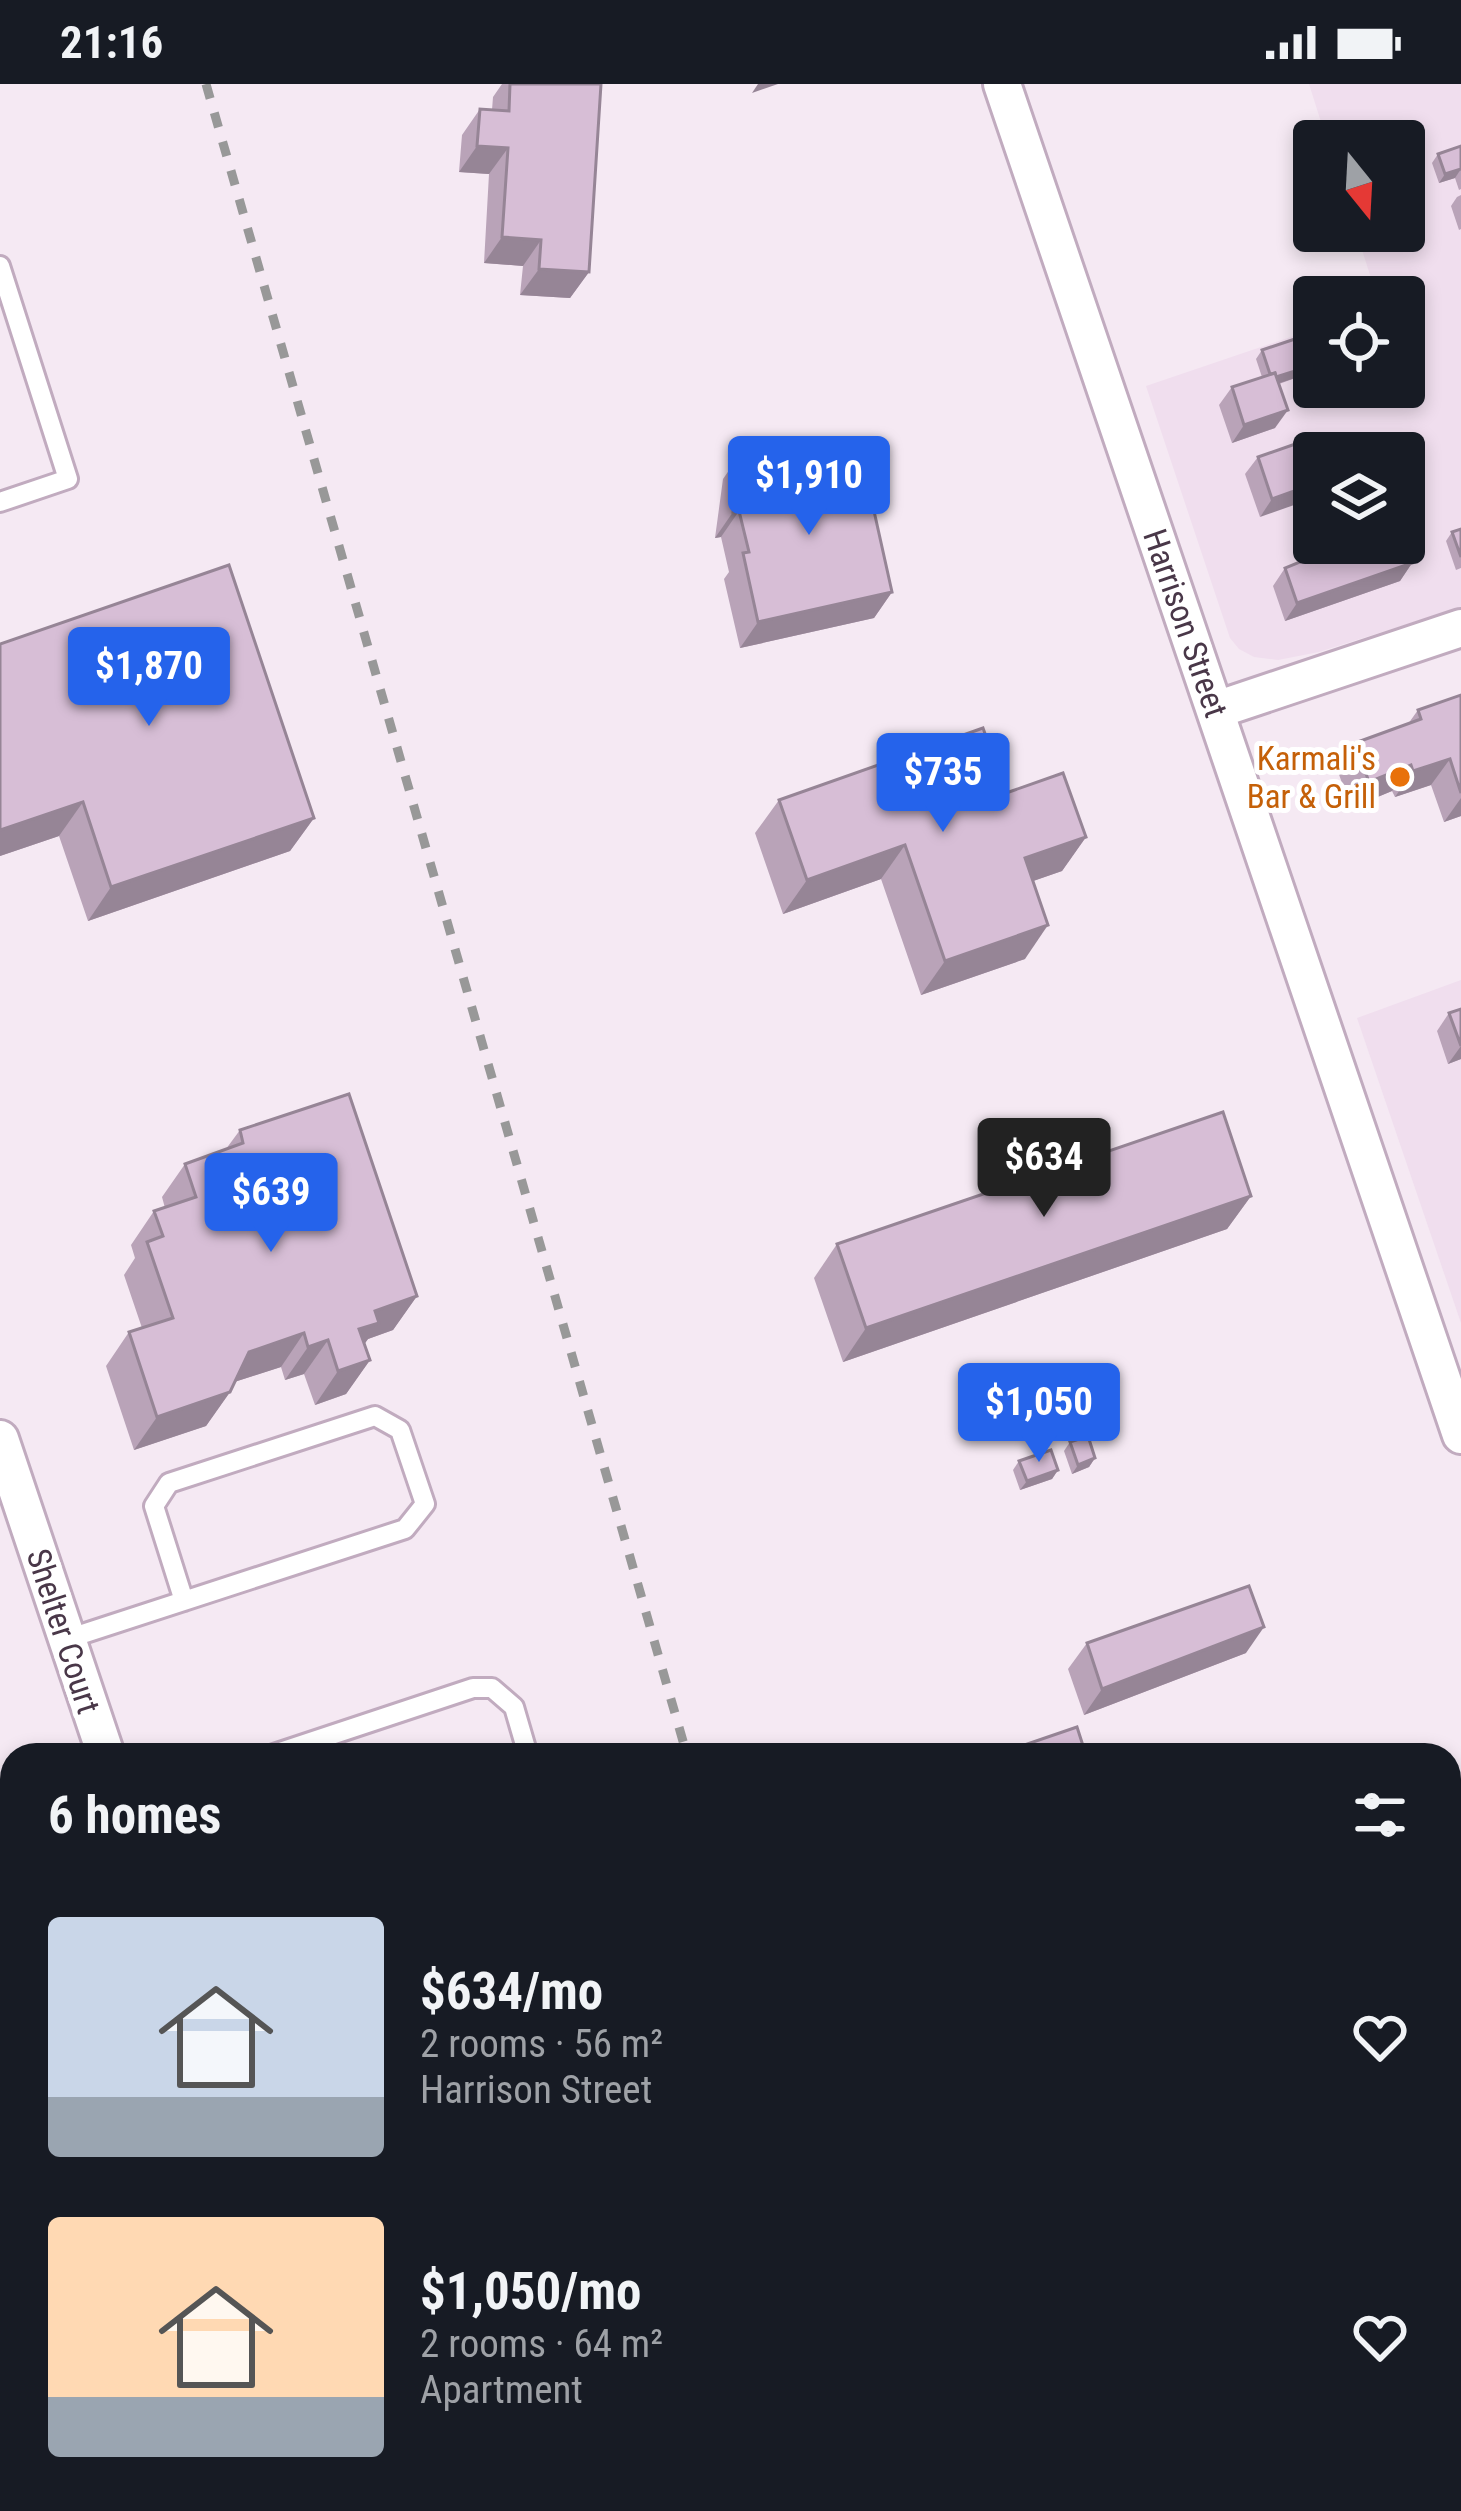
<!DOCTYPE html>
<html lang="en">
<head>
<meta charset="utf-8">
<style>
  body { margin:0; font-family:"Roboto Condensed",sans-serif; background:#20242c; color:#f1f3f6; height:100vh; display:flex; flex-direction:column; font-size:45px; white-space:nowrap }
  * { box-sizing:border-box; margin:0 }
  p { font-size:39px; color:#9ea1a6 }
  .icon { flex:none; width:66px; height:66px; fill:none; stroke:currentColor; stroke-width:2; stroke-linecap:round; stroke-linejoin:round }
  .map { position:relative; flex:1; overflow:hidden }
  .panel { position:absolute; left:0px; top:1659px; width:1461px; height:768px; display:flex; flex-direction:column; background:#171b24; border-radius:36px 36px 0 0; box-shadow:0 6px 18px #0003 }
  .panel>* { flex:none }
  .needle { width:78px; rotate:162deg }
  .controls { position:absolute; left:1293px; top:36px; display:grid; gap:24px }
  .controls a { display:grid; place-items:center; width:132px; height:132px; border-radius:12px; background:#171b24; box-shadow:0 6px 18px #0003; font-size:60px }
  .price { position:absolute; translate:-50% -102px; padding:0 27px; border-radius:12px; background:#2563eb; color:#fff; font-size:39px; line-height:78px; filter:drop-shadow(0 3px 6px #0008) }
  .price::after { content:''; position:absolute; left:50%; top:72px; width:36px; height:27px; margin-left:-18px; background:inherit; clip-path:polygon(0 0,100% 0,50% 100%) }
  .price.active { background:#222; color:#fff }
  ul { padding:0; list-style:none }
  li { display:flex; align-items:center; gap:36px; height:300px; padding:0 48px }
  li span { display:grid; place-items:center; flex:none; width:336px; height:240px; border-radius:12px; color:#555 }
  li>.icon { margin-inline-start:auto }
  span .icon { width:144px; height:144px; fill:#fffc; stroke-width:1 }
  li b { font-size:51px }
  h2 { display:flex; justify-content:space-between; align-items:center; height:144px; padding:0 48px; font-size:51px }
  .status { display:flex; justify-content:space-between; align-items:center; height:84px; padding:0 60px; background:#171b24; direction:ltr }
  .status svg { height:33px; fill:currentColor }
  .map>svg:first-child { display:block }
  .residential { fill:#f0deee; fill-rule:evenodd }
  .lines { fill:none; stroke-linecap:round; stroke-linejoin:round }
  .lane-casing { stroke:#c1abbf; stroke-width:24 }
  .street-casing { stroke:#c1abbf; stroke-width:42 }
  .lane { stroke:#fff; stroke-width:18 }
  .street { stroke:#fff; stroke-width:36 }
  .rail { stroke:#989898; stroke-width:9; stroke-dasharray:15 15; stroke-linecap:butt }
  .wall { fill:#b9a3b8 }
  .shaded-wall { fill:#968596 }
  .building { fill:#d7bed6; stroke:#968596; stroke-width:3 }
  .food-dot { fill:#e8710a; stroke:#fff; stroke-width:4.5 }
  .labels { text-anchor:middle; stroke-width:10; stroke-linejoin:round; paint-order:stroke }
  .street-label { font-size:33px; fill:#493748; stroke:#fff }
  .food-label { font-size:33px; fill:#c56008; stroke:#fff; text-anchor:end }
</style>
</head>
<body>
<div class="status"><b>21:16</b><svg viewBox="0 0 49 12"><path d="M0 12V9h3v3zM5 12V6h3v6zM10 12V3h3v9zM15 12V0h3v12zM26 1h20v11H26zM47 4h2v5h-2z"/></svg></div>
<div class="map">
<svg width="1461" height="2427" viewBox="0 0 1461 2427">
  <rect width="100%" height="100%" fill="#f5e9f3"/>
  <g class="residential">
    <path d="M 1309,0 L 1461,0 L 1461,523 L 1319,568 L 1278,576 L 1254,573 L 1239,565 L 1230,554 L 1146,302 L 1314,245 L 1314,303 L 1404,303 L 1404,213 L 1377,213 L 1356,147 L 1404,147 L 1404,57 L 1327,57 ZM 1314,369 L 1404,369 L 1404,459 L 1314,459 Z"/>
    <path d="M 1461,896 L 1461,1239 L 1357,934 Z"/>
  </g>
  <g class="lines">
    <defs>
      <g id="lane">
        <path d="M 0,182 L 68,395 L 0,418"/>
        <path d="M 67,1555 L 405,1445 L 425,1420 L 400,1346 L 375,1332 L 169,1399 L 154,1422 L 184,1517"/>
        <path d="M 271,1671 L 473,1604 L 492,1604 L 514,1623 L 528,1671"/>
        <path d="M 1449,1717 L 1461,1713"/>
        <path d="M 0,1955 L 12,1951"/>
        <path d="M 1091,2415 L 1095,2427"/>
      </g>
      <g id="street">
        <path d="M 1002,0 L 1461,1351"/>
        <path d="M 1216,626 L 1461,544"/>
        <path d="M 0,1355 L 106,1671"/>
        <path d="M 0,1824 L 12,1820"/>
        <path d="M 376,2415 L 380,2427"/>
      </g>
    </defs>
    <use href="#lane" class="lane-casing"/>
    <use href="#street" class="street-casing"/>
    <use href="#lane" class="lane"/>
    <use href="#street" class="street"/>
    <g class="rail">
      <path d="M 206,0 L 687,1671"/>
      <path d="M 902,2415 L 905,2427"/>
    </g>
  </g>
  <g class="wall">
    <path d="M 502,0 L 601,0 L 589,188 L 570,214 L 520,211 L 523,182 L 484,179 L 489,90 L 459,88 L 462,51 L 480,25 L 492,26 L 493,13 Z"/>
    <path d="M 1461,62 L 1461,105 L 1459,106 L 1455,94 L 1439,99 L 1432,79 L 1438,70 Z"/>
    <path d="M 1461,111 L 1461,145 L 1459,146 L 1451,122 L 1457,113 Z"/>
    <path d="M 1262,266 L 1308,283 L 1301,292 L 1279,300 L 1275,344 L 1232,359 L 1219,321 L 1232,303 L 1262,293 L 1256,275 Z"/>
    <path d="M 1324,350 L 1260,433 L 1245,390 L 1258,373 Z"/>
    <path d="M 741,369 L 771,394 L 892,508 L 874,534 L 740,564 L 724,495 L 729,488 L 721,453 L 715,454 L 723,395 Z"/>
    <path d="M 1461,445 L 1461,484 L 1456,486 L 1446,457 L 1452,448 Z"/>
    <path d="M 1342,459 L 1404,459 L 1412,479 L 1400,497 L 1285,537 L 1273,502 L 1285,484 L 1340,461 Z"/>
    <path d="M 0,560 L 314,734 L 290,767 L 88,837 L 59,752 L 0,772 Z"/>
    <path d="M 1461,611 L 1461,732 L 1444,738 L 1431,701 L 1395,713 L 1392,707 L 1351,724 L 1337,685 L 1355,659 L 1408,640 L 1418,626 Z"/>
    <path d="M 1006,709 L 1086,753 L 1062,787 L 1033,797 L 1025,875 L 921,911 L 881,795 L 783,830 L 755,749 L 779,716 Z"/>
    <path d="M 1461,925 L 1461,975 L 1448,980 L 1437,947 L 1449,929 Z"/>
    <path d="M 240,1046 L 417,1212 L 393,1246 L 368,1255 L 364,1260 L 370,1276 L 346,1310 L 315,1321 L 304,1290 L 285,1296 L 281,1283 L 234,1298 L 230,1308 L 206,1342 L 134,1366 L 106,1282 L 129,1248 L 142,1244 L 124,1191 L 135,1174 L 131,1161 L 154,1127 L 165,1124 L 162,1113 L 185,1080 L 226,1065 Z"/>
    <path d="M 1251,1112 L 1227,1145 L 843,1278 L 814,1194 L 837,1160 Z"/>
    <path d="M 1070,1358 L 1095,1374 L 1089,1383 L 1072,1390 L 1064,1367 Z"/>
    <path d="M 1019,1377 L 1058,1386 L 1052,1395 L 1020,1406 L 1013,1386 Z"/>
    <path d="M 1087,1559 L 1246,1569 L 1084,1631 L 1068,1585 Z"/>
    <path d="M 1124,2415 L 1449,2415 L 1461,2427 L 1128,2427 Z"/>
  </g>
  <g class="shaded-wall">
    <path d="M 758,0 L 778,0 L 752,9 Z"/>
    <path d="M 477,62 L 508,64 L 489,90 L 459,88 Z"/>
    <path d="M 1461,85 L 1455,94 L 1439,99 L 1445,90 Z"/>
    <path d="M 502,153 L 541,156 L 523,182 L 484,179 Z"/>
    <path d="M 539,185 L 589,188 L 570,214 L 520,211 Z"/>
    <path d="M 1308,283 L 1301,292 L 1265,304 L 1272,295 Z"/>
    <path d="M 1288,326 L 1275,344 L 1232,359 L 1244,341 Z"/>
    <path d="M 1420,396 L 1413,405 L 1404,408 L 1404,401 Z"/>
    <path d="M 1314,400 L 1314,414 L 1260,433 L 1272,415 Z"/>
    <path d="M 739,427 L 721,453 L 715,454 L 733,428 Z"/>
    <path d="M 1412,479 L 1400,497 L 1285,537 L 1297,519 Z"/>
    <path d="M 892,508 L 874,534 L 740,564 L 758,538 Z"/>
    <path d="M 1450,675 L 1431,701 L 1395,713 L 1413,687 Z"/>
    <path d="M 1411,681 L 1392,707 L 1351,724 L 1369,698 Z"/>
    <path d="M 1461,714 L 1461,732 L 1444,738 Z"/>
    <path d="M 83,718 L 59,752 L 0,772 L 0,746 Z"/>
    <path d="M 314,734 L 290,767 L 88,837 L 111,803 Z"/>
    <path d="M 1086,753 L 1062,787 L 1002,808 L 1025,774 Z"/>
    <path d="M 905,761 L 881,795 L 783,830 L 807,796 Z"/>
    <path d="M 1048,841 L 1025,875 L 921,911 L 945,877 Z"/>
    <path d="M 1461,962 L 1461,975 L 1448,980 Z"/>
    <path d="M 1251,1112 L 1227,1145 L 843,1278 L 866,1244 Z"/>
    <path d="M 417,1212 L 393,1246 L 368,1255 L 356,1272 L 336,1279 L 375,1227 Z"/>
    <path d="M 304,1249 L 281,1283 L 225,1301 L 249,1268 Z"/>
    <path d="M 328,1256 L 304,1290 L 285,1296 L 308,1263 Z"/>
    <path d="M 370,1276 L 346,1310 L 315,1321 L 338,1287 Z"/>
    <path d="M 230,1308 L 206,1342 L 134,1366 L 157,1333 Z"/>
    <path d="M 1095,1374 L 1089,1383 L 1072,1390 L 1078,1381 Z"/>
    <path d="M 1058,1386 L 1052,1395 L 1020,1406 L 1027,1397 Z"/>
    <path d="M 1264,1543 L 1246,1569 L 1084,1631 L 1102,1605 Z"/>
    <path d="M 12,2121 L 12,2147 L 0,2151 L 0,2125 Z"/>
    <path d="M 12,2261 L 0,2278 L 0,2265 Z"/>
  </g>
  <g class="building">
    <path d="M 510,0 L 601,0 L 589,188 L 539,185 L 541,156 L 502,153 L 508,64 L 477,62 L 480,25 L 509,27 Z"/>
    <path d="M 1461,62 L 1461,85 L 1445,90 L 1438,70 Z"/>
    <path d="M 1298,254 L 1308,283 L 1276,293 L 1275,289 L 1270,290 L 1262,266 Z"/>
    <path d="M 1275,289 L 1288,326 L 1244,341 L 1232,303 Z"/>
    <path d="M 1324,350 L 1331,369 L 1314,369 L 1314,400 L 1272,415 L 1258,373 Z"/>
    <path d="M 1407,357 L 1420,396 L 1404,401 L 1404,369 L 1372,369 Z"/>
    <path d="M 741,369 L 763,380 L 771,394 L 862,373 L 892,508 L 758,538 L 743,469 L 749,468 L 739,427 L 733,428 Z"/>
    <path d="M 1461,445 L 1461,473 L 1452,448 Z"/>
    <path d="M 1404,456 L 1412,479 L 1297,519 L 1285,484 L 1346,459 L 1404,459 Z"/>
    <path d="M 229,481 L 314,734 L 111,803 L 83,718 L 0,746 L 0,560 Z"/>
    <path d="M 1461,611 L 1461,709 L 1450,675 L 1413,687 L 1411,681 L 1369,698 L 1355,659 L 1421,635 L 1418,626 Z"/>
    <path d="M 983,644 L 1006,709 L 1063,689 L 1086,753 L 1025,774 L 1048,841 L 945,877 L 905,761 L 807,796 L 779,716 Z"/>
    <path d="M 1461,925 L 1461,962 L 1449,929 Z"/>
    <path d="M 349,1010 L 417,1212 L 375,1227 L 379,1239 L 359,1245 L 370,1276 L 338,1287 L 328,1256 L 308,1263 L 304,1249 L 249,1268 L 230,1308 L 157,1333 L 129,1248 L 173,1234 L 147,1158 L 163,1152 L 154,1127 L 196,1113 L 185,1080 L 243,1059 L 240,1046 Z"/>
    <path d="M 1223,1028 L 1251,1112 L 866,1244 L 837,1160 Z"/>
    <path d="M 1088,1352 L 1095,1374 L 1078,1381 L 1070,1358 Z"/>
    <path d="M 1051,1366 L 1058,1386 L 1027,1397 L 1019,1377 Z"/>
    <path d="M 1249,1502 L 1264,1543 L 1102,1605 L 1087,1559 Z"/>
    <path d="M 1077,1643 L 1086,1671 L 995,1671 Z"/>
    <path d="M 1461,1860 L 1461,2427 L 1162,2427 L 1158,2415 L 1449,2415 L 1449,1864 Z"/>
    <path d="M 12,2004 L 12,2121 L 0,2125 L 0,2008 Z"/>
    <path d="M 0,2221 L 12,2259 L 0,2265 Z"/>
    <path d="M 203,2415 L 255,2415 L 259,2427 L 166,2427 Z"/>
  </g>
  <circle class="food-dot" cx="1400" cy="693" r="12"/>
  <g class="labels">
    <g class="street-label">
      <text transform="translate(1186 539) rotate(71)" y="12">Harrison Street</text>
      <text transform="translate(64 1547) rotate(72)" y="12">Shelter Court</text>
    </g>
    <g class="food-label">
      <text x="1376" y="686">Karmali's<tspan x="1376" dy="38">Bar &amp; Grill</tspan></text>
    </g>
  </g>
</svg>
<div class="controls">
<a><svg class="needle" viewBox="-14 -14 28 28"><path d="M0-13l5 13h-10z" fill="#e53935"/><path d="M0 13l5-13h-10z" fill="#9ea1a6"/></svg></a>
<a><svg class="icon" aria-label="locate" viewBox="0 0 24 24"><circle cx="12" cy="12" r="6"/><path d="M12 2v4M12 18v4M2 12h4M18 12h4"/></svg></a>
<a><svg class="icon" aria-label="layers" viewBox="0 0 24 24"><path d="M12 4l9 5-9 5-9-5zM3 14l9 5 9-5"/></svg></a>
</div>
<b class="price" style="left:809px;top:454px">$1,910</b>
<b class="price" style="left:149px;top:645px">$1,870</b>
<b class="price" style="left:943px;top:751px">$735</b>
<b class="price active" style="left:1044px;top:1136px">$634</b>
<b class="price" style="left:271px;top:1171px">$639</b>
<b class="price" style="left:1039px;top:1381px">$1,050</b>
<section class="panel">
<h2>6 homes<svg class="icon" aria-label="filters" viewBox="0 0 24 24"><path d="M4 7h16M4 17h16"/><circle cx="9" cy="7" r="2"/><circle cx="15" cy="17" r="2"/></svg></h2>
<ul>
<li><span style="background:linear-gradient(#c9d6e8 75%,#9aa5b1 0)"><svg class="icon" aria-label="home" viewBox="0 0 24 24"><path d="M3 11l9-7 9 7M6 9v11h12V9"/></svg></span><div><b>$634/mo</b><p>2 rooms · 56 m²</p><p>Harrison Street</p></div><svg class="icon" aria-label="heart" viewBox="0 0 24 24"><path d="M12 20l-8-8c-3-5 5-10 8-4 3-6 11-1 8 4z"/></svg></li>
<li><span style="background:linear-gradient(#ffd9b3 75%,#9aa5b1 0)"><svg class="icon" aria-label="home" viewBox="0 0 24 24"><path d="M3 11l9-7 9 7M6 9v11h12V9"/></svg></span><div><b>$1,050/mo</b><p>2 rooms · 64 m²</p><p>Apartment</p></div><svg class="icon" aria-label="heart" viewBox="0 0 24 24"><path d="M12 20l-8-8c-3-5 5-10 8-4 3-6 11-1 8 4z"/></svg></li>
</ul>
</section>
</div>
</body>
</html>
